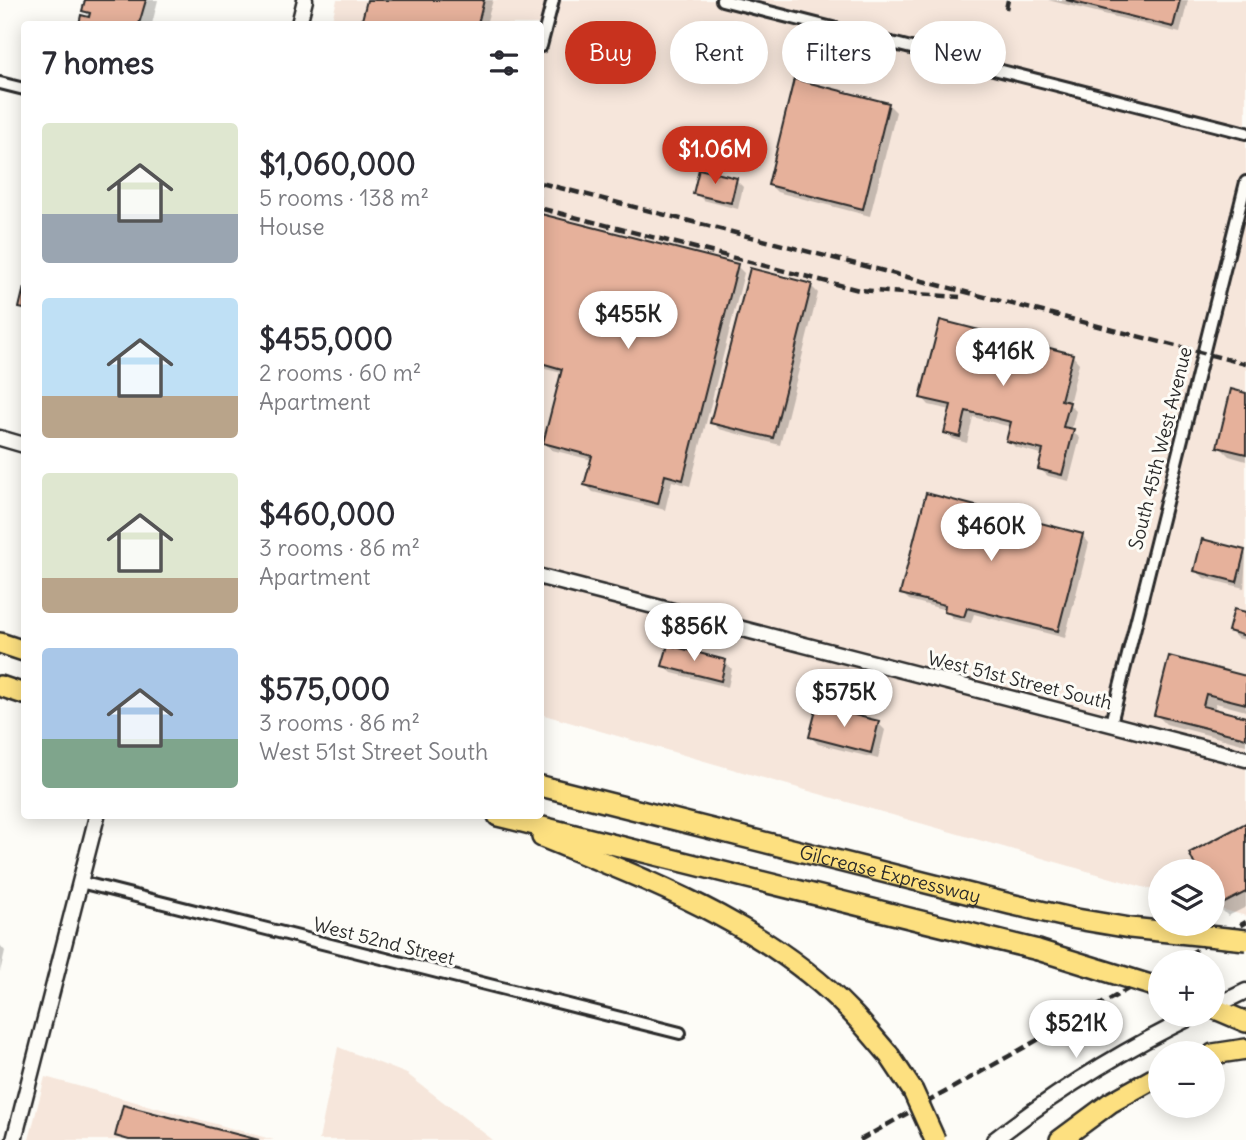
<!DOCTYPE html>
<html lang="en">
<head>
<meta charset="utf-8">
<style>
  body { margin:0; font-family:Delius,sans-serif; background:#f2f2f3; color:#2b2b33; height:100vh; display:flex; flex-direction:column; font-size:26px; white-space:nowrap }
  * { box-sizing:border-box; margin:0 }
  p { font-size:23px; color:#7c7c81 }
  .icon { flex:none; width:38px; height:38px; fill:none; stroke:currentColor; stroke-width:2; stroke-linecap:round; stroke-linejoin:round }
  .map { position:relative; flex:1; overflow:hidden }
  .side { position:absolute; left:21px; top:21px; width:523px; height:798px; display:flex; flex-direction:column; background:#fff; border-radius:7px; box-shadow:0 4px 18px #0003 }
  .side>* { flex:none }
  .guide { position:absolute; left:565px; top:21px; width:576px; height:63px; display:flex; gap:14px }
  .fabs { position:absolute; left:1148px; top:859px; display:grid; gap:14px }
  .fabs a { display:grid; place-items:center; width:77px; height:77px; border-radius:50%; background:#fff; box-shadow:0 4px 18px #0003; font-size:35px }
  .price { position:absolute; translate:-50% -60px; padding:0 16px; border-radius:24px; background:#fff; color:#222; font-size:23px; line-height:46px; filter:drop-shadow(0 2px 4px #0008) }
  .price::after { content:''; position:absolute; left:50%; top:42px; width:21px; height:16px; margin-left:-10px; background:inherit; clip-path:polygon(0 0,100% 0,50% 100%) }
  .price.active { background:#c8321e; color:#fff }
  ul { padding:0; list-style:none }
  li { display:flex; align-items:center; gap:21px; height:175px; padding:0 21px }
  li span { display:grid; place-items:center; flex:none; width:196px; height:140px; border-radius:7px; color:#555 }
  li>.icon { margin-inline-start:auto }
  span .icon { width:84px; height:84px; fill:#fffc; stroke-width:1 }
  li b { font-size:30px }
  h2 { display:flex; justify-content:space-between; align-items:center; height:84px; padding:0 21px; font-size:30px }
  .chip { padding:0 24px; border-radius:32px; background:#fff; box-shadow:0 4px 18px #0003; font-size:24px; line-height:63px }
  .chip.active { background:#c8321e; color:#fff }
  .map>svg:first-child { display:block }
  .built { fill:#f6e6db }
  .shadow { fill:#0003 }
  .building { fill:#e6b19b; stroke:#2b2b2b; stroke-width:2 }
  .lines { fill:none; stroke-linecap:round; stroke-linejoin:round }
  .minor-casing { stroke:#2b2b2b; stroke-width:16 }
  .tertiary-casing { stroke:#2b2b2b; stroke-width:19 }
  .motorway-casing { stroke:#2b2b2b; stroke-width:24 }
  .minor { stroke:#fdfcf7; stroke-width:10 }
  .tertiary { stroke:#fdfcf7; stroke-width:14 }
  .motorway { stroke:#fde080; stroke-width:19 }
  .rail { stroke:#2b2b2b; stroke-width:4.5; stroke-dasharray:10 5; stroke-linecap:butt }
  .motorway-bridge-casing { stroke:#2b2b2b; stroke-width:24; stroke-linecap:butt }
  .motorway-bridge { stroke:#fde080; stroke-width:19 }
  .labels { text-anchor:middle; stroke-width:6; stroke-linejoin:round; paint-order:stroke }
  .street-label { font-size:19px; fill:#2b2b2b; stroke:#fdfcf7 }
</style>
</head>
<body>
<div class="map">
<svg width="1246" height="1140" viewBox="0 0 1246 1140">
  <rect width="100%" height="100%" fill="#fdfcf7"/>
  <filter id="ink" filterUnits="userSpaceOnUse"><feTurbulence type="fractalNoise" baseFrequency=".0143" numOctaves="2"/><feDisplacementMap in="SourceGraphic" scale="14" xChannelSelector="R" yChannelSelector="G"/><feConvolveMatrix kernelMatrix="1 2 1 2 8 2 1 2 1" color-interpolation-filters="sRGB"/></filter>
  <g filter="url(#ink)">
    <g class="built">
      <path d="M 337,0 L 1246,0 L 1246,916 L 1213,907 L 1213,872 L 1160,872 L 1160,892 L 541,714 L 541,24 L 331,24 Z"/>
      <path d="M 338,1047 L 407,1074 L 493,1140 L 319,1140 Z"/>
      <path d="M 45,1077 L 274,1140 L 29,1140 Z"/>
    </g>
    <g class="shadow">
      <path d="M 87,0 L 158,0 L 152,24 L 80,24 L 82,17 L 93,19 L 84,11 Z"/>
      <path d="M 369,0 L 493,0 L 486,24 L 363,24 Z"/>
      <path d="M 1048,0 L 1188,0 L 1180,33 Z"/>
      <path d="M 889,105 L 896,112 L 870,216 L 777,192 L 770,185 Z"/>
      <path d="M 736,180 L 743,187 L 738,209 L 703,200 L 695,193 Z"/>
      <path d="M 541,216 L 737,266 L 744,273 L 690,486 L 672,481 L 665,510 L 593,492 L 586,485 L 592,460 L 552,450 L 544,443 L 562,373 L 541,368 Z"/>
      <path d="M 811,286 L 818,293 L 780,445 L 719,429 L 712,422 Z"/>
      <path d="M 1072,355 L 1079,363 L 1069,404 L 1076,411 L 1071,431 L 1080,438 L 1069,481 L 1048,476 L 1040,469 L 1044,455 L 1015,447 L 1008,440 L 1011,427 L 973,417 L 967,443 L 953,439 L 946,432 L 951,410 L 929,405 L 922,397 Z"/>
      <path d="M 1246,395 L 1246,461 L 1229,456 L 1219,446 Z"/>
      <path d="M 1082,535 L 1089,543 L 1065,638 L 974,614 L 971,623 L 953,619 L 946,610 L 909,600 L 902,593 Z"/>
      <path d="M 1244,552 L 1246,554 L 1244,588 L 1204,578 L 1196,570 Z"/>
      <path d="M 1246,613 L 1246,640 L 1237,638 L 1230,631 Z"/>
      <path d="M 1170,659 L 1246,678 L 1246,711 L 1216,703 L 1214,710 L 1246,718 L 1246,745 L 1166,724 L 1156,714 Z"/>
      <path d="M 725,662 L 732,669 L 728,687 L 672,673 L 664,666 Z"/>
      <path d="M 878,723 L 885,730 L 878,759 L 818,744 L 811,737 Z"/>
      <path d="M 1246,825 L 1246,907 L 1228,916 L 1218,906 L 1213,896 L 1213,872 Z"/>
      <path d="M 0,945 L 5,951 L 0,972 Z"/>
    </g>
    <g class="building">
      <path d="M 85,0 L 146,0 L 139,24 L 79,24 L 81,15 L 89,17 L 90,13 L 82,11 Z"/>
      <path d="M 367,0 L 484,0 L 478,24 L 361,24 Z"/>
      <path d="M 1066,0 L 1180,0 L 1173,27 Z"/>
      <path d="M 794,79 L 889,103 L 863,209 L 768,185 Z"/>
      <path d="M 699,169 L 737,178 L 731,203 L 693,194 Z"/>
      <path d="M 541,214 L 738,264 L 683,480 L 665,475 L 658,504 L 584,485 L 592,456 L 543,443 L 562,369 L 541,363 Z"/>
      <path d="M 750,268 L 812,284 L 773,438 L 710,423 Z"/>
      <path d="M 24,287 L 24,309 L 19,308 Z"/>
      <path d="M 940,320 L 1073,354 L 1061,400 L 1070,402 L 1063,427 L 1074,429 L 1062,475 L 1038,469 L 1043,450 L 1006,441 L 1011,422 L 966,411 L 960,437 L 944,433 L 951,405 L 920,398 Z"/>
      <path d="M 1231,389 L 1246,393 L 1246,454 L 1217,447 Z"/>
      <path d="M 926,493 L 1083,534 L 1058,631 L 967,608 L 964,617 L 944,612 L 945,605 L 900,594 Z"/>
      <path d="M 1202,539 L 1245,550 L 1237,582 L 1194,571 Z"/>
      <path d="M 1234,609 L 1246,612 L 1246,636 L 1228,631 Z"/>
      <path d="M 668,645 L 726,660 L 721,681 L 662,666 Z"/>
      <path d="M 1169,656 L 1246,676 L 1246,704 L 1206,694 L 1203,706 L 1246,717 L 1246,738 L 1154,715 Z"/>
      <path d="M 817,706 L 879,721 L 871,753 L 809,737 Z"/>
      <path d="M 1246,823 L 1246,892 L 1217,907 L 1213,900 L 1213,872 L 1198,872 L 1189,853 Z"/>
      <path d="M 123,1105 L 259,1140 L 129,1140 L 115,1136 Z"/>
    </g>
    <g class="lines">
      <defs>
        <g id="minor">
          <path d="M 722,0 L 1246,133"/>
          <path d="M 541,46 L 553,0"/>
          <path d="M 0,83 L 24,89"/>
          <path d="M 1111,723 L 1246,182"/>
          <path d="M 80,882 L 680,1033"/>
        </g>
        <g id="tertiary">
          <path d="M 299,24 L 305,0"/>
          <path d="M 0,438 L 24,445"/>
          <path d="M 541,577 L 1246,759"/>
          <path d="M 1213,1007 L 1246,991"/>
          <path d="M 14,1140 L 97,816"/>
          <path d="M 994,1140 C 1057,1091 1124,1049 1196,1015"/>
        </g>
        <g id="motorway">
          <path d="M 0,643 L 24,651"/>
          <path d="M 0,686 L 24,694"/>
          <path id="s1" d="M 541,786 L 1010,904 L 1071,918 L 1130,928"/>
          <path d="M 498,816 L 1038,950"/>
          <path d="M 542,837 C 651,882 766,924 850,1011 C 864,1025 876,1040 889,1055"/>
          <path d="M 1213,1008 L 1246,1022"/>
          <path d="M 1213,1054 L 1246,1049"/>
          <path d="M 1060,1140 L 1110,1103 L 1160,1075"/>
        </g>
      </defs>
      <use href="#minor" class="minor-casing"/>
      <use href="#tertiary" class="tertiary-casing"/>
      <use href="#motorway" class="motorway-casing"/>
      <use href="#minor" class="minor"/>
      <use href="#tertiary" class="tertiary"/>
      <use href="#motorway" class="motorway"/>
      <g class="rail">
        <path d="M 1006,9 L 1008,0"/>
        <path d="M 541,183 L 1246,364"/>
        <path d="M 543,209 L 859,290 L 960,297"/>
        <path d="M 1175,962 L 1246,922"/>
        <path d="M 860,1140 L 1160,971"/>
      </g>
      <defs>
        <g id="motorway-bridge">
          <path d="M 1130,928 L 1246,940"/>
          <path d="M 1038,950 L 1160,988"/>
          <path d="M 889,1055 L 913,1091 L 935,1140"/>
        </g>
      </defs>
      <use href="#motorway-bridge" class="motorway-bridge-casing"/>
      <use href="#motorway-bridge" class="motorway-bridge"/>
    </g>
  </g>
  <g class="labels">
    <g class="street-label">
      <text transform="translate(1160 448) rotate(-76)" y="7">South 45th West Avenue</text>
      <text transform="translate(1020 680) rotate(14)" y="7">West 51st Street South</text>
      <text dy="7" stroke="none"><textPath href="#s1" startOffset="360">Gilcrease Expressway</textPath></text>
      <text transform="translate(384 941) rotate(14)" y="7">West 52nd Street</text>
    </g>
  </g>
</svg>
<div class="fabs">
<a><svg class="icon" aria-label="layers" viewBox="0 0 24 24"><path d="M12 4l9 5-9 5-9-5zM3 14l9 5 9-5"/></svg></a>
<a>+</a>
<a>−</a>
</div>
<b class="price active" style="left:715px;top:186px">$1.06M</b>
<b class="price" style="left:628px;top:351px">$455K</b>
<b class="price" style="left:1003px;top:388px">$416K</b>
<b class="price" style="left:991px;top:563px">$460K</b>
<b class="price" style="left:694px;top:663px">$856K</b>
<b class="price" style="left:844px;top:729px">$575K</b>
<b class="price" style="left:1076px;top:1060px">$521K</b>
<div class="guide">
<a class="chip active">Buy</a>
<a class="chip">Rent</a>
<a class="chip">Filters</a>
<a class="chip">New</a>
</div>
<section class="side">
<h2>7 homes<svg class="icon" aria-label="filters" viewBox="0 0 24 24"><path d="M4 7h16M4 17h16"/><circle cx="9" cy="7" r="2"/><circle cx="15" cy="17" r="2"/></svg></h2>
<ul>
<li><span style="background:linear-gradient(#dfe7d0 65%,#9aa5b1 0)"><svg class="icon" aria-label="home" viewBox="0 0 24 24"><path d="M3 11l9-7 9 7M6 9v11h12V9"/></svg></span><div><b>$1,060,000</b><p>5 rooms · 138 m²</p><p>House</p></div></li>
<li><span style="background:linear-gradient(#bfe0f5 70%,#b9a48a 0)"><svg class="icon" aria-label="home" viewBox="0 0 24 24"><path d="M3 11l9-7 9 7M6 9v11h12V9"/></svg></span><div><b>$455,000</b><p>2 rooms · 60 m²</p><p>Apartment</p></div></li>
<li><span style="background:linear-gradient(#dfe7d0 75%,#b9a48a 0)"><svg class="icon" aria-label="home" viewBox="0 0 24 24"><path d="M3 11l9-7 9 7M6 9v11h12V9"/></svg></span><div><b>$460,000</b><p>3 rooms · 86 m²</p><p>Apartment</p></div></li>
<li><span style="background:linear-gradient(#a9c7e8 65%,#7fa58c 0)"><svg class="icon" aria-label="home" viewBox="0 0 24 24"><path d="M3 11l9-7 9 7M6 9v11h12V9"/></svg></span><div><b>$575,000</b><p>3 rooms · 86 m²</p><p>West 51st Street South</p></div></li>
</ul>
</section>
</div>
</body>
</html>
